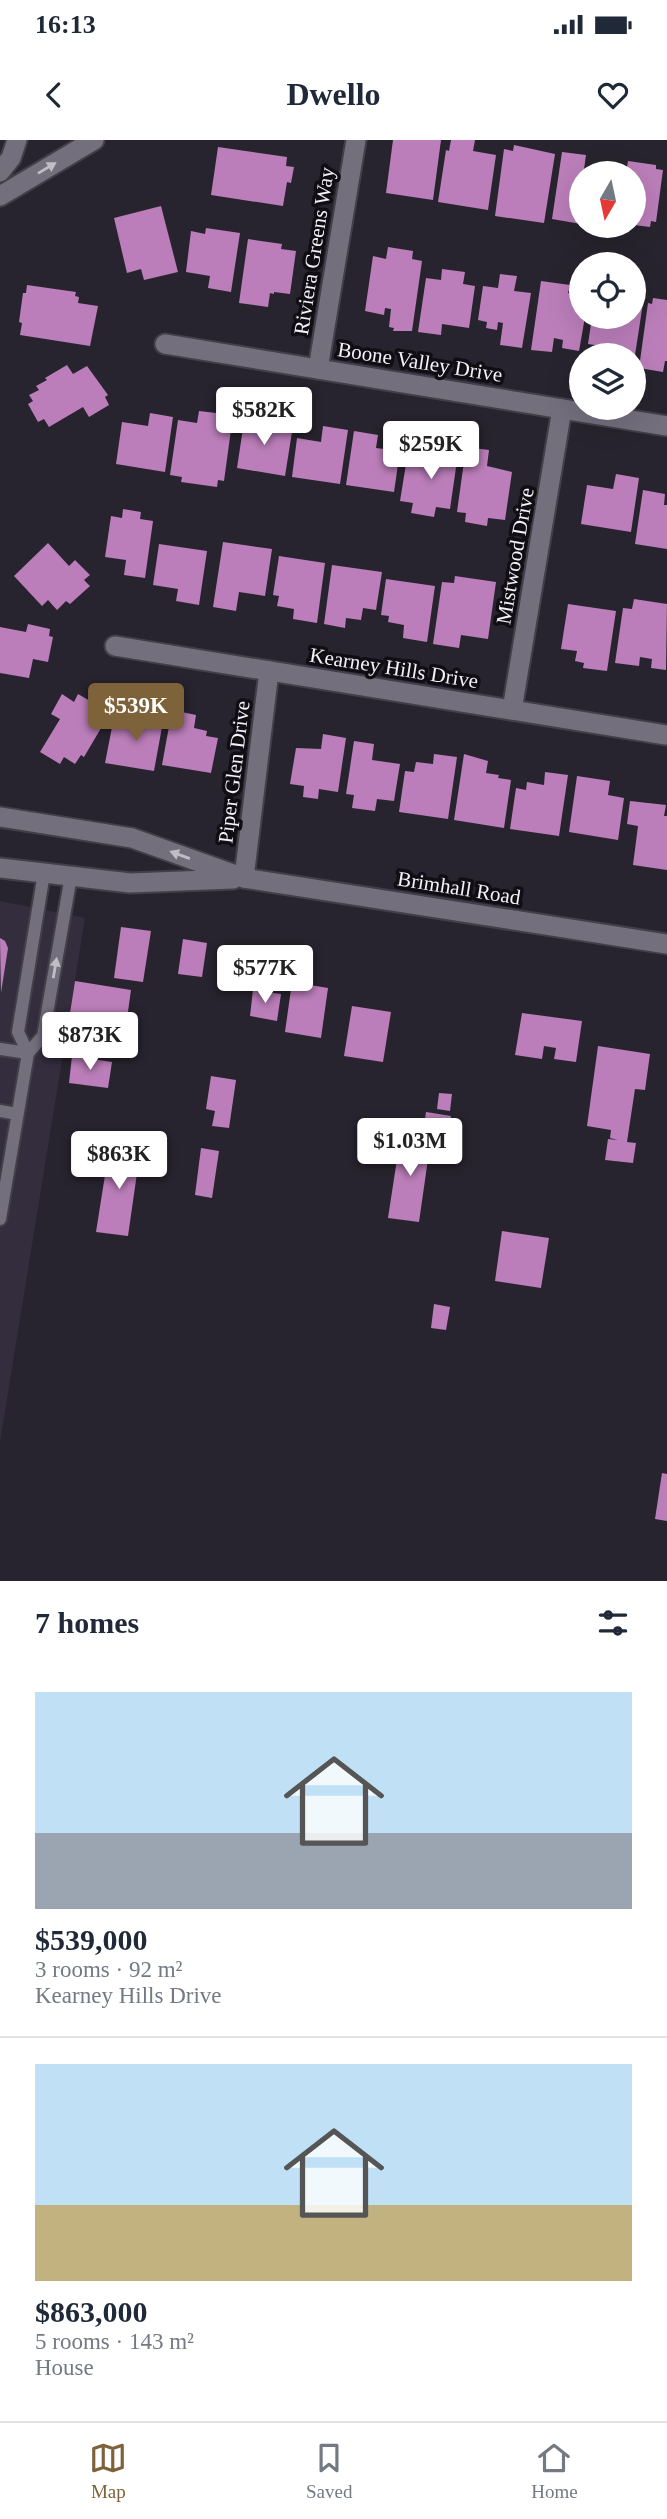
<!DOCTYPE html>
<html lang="en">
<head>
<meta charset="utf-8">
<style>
  body { margin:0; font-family:"Times New Roman",serif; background:#f6f6f7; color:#1f2937; height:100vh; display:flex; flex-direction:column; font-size:26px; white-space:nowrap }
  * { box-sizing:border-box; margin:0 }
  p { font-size:23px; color:#747a83 }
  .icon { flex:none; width:38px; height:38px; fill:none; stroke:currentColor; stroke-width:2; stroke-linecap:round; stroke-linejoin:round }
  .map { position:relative; height:1441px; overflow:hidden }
  .side { display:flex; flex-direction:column; background:#fff; flex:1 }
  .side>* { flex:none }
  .needle { width:46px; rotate:189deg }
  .controls { position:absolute; left:569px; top:21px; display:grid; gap:14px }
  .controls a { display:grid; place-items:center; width:77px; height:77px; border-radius:50%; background:#fff; box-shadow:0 7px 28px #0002; font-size:35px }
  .price { position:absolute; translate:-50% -60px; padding:0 16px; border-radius:7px; background:#fff; color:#222; font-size:23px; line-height:46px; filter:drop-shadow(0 2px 4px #0008) }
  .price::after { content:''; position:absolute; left:50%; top:42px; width:21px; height:16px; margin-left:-10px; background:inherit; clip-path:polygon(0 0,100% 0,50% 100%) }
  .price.selected { background:#7d623a; color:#fff }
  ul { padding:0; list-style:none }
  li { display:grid; align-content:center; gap:14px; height:371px; padding:0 35px }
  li+li { border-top:2px solid #e0e1e3 }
  li span { display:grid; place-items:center; height:217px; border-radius:0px; color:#555 }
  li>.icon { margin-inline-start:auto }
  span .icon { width:126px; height:126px; fill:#fffc; stroke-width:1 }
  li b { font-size:30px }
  h2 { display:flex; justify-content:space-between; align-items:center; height:84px; padding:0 35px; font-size:30px }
  .status { display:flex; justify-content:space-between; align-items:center; height:49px; padding:0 35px; background:#fff; direction:ltr }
  .status svg { height:19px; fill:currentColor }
  header { display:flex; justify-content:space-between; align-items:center; height:91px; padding:0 35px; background:#fff; font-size:32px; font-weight:600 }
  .menu { display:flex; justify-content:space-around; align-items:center; height:98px; border-top:2px solid #e0e1e3; background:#fff; font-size:19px; color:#747a83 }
  .menu a { display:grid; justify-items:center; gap:4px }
  .menu .selected { color:#7d623a }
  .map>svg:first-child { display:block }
  .built { fill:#332d3e }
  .building { fill:#bb7eba }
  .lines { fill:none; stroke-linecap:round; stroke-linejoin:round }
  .service-casing { stroke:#433f49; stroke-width:16 }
  .minor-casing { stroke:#433f49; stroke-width:23 }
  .tertiary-casing { stroke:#433f49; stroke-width:23 }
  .secondary-casing { stroke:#433f49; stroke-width:23 }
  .service { stroke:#746f7d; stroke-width:12 }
  .minor { stroke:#746f7d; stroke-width:19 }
  .tertiary { stroke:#746f7d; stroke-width:19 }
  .secondary { stroke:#746f7d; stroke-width:19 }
  .oneway { fill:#c0bdc7 }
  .labels { text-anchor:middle; stroke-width:7; stroke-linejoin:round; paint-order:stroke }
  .street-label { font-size:21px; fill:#f3f1f9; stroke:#100e13 }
</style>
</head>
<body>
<div class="status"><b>16:13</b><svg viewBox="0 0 49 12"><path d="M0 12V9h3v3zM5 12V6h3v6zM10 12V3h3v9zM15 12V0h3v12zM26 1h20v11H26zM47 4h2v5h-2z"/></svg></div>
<header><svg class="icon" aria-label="back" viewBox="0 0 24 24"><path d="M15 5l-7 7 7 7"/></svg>Dwello<svg class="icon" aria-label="heart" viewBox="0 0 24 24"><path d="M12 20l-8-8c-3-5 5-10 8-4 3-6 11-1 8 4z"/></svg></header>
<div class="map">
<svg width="667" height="1441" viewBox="0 0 667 1441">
  <rect width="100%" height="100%" fill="#28242f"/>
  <path class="built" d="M 0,761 L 85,778 L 0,1302 Z"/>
  <g class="building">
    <path d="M 393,0 L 441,0 L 433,60 L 386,53 Z"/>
    <path d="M 451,0 L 475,0 L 473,11 L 496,15 L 488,70 L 438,62 L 446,10 L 449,11 Z"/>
    <path d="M 514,5 L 555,14 L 544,83 L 495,76 L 504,9 L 513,11 Z"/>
    <path d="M 218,7 L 287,17 L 286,26 L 294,27 L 291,43 L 287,42 L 283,66 L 211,55 Z"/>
    <path d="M 562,12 L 586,15 L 584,29 L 597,31 L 597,33 L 581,33 L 581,84 L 552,79 Z"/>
    <path d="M 628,21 L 656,25 L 656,29 L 663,30 L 656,82 L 651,81 L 650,87 L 634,85 L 634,33 L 626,33 Z"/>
    <path d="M 161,66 L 178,132 L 144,140 L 141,129 L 127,133 L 114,78 Z"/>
    <path d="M 206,88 L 240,93 L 231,152 L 208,148 L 210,136 L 186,132 L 191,91 L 205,94 Z"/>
    <path d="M 248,99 L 282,104 L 281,109 L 296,111 L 290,154 L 274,152 L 274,154 L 270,153 L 268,167 L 239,163 Z"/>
    <path d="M 388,107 L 413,111 L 412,119 L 422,121 L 412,191 L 393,191 L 394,188 L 389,187 L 391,169 L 385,168 L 384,175 L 365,171 L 373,116 L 386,119 Z"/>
    <path d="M 442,129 L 465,132 L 463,144 L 475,146 L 469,188 L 442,184 L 441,195 L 418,192 L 426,138 L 441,140 Z"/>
    <path d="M 500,134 L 517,136 L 514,151 L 531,153 L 522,208 L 500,205 L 503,183 L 498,182 L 497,190 L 486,188 L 487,182 L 478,180 L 483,146 L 498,148 Z"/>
    <path d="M 541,141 L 570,145 L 568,153 L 581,155 L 581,177 L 585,177 L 579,211 L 562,208 L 563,200 L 554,198 L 552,212 L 531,210 Z"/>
    <path d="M 27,145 L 76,152 L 75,156 L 79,157 L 78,163 L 98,166 L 90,206 L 20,195 L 22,183 L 19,182 L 23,153 L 26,153 Z"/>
    <path d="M 653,158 L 667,160 L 667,221 L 665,221 L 663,232 L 639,228 L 648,163 L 652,164 Z"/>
    <path d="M 634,162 L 643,163 L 635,215 L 611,215 L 613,206 L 607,205 L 607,207 L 588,204 L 592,177 L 634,177 Z"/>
    <path d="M 67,225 L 73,234 L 87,226 L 108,255 L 105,257 L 109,265 L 89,277 L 83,267 L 49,287 L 44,279 L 38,282 L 28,264 L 33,261 L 29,255 L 39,250 L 36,246 L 47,240 L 45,238 Z"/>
    <path d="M 199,271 L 233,275 L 224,341 L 218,340 L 217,347 L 181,342 L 182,337 L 170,335 L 178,280 L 197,283 Z"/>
    <path d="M 150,273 L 173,277 L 165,332 L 116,324 L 122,282 L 148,286 Z"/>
    <path d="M 245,275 L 268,278 L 266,289 L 292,292 L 285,336 L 237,328 Z"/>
    <path d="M 323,286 L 348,290 L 340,344 L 292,337 L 297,298 L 321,302 Z"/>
    <path d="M 354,291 L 378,295 L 376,308 L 400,311 L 394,352 L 346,345 Z"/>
    <path d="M 435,304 L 459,307 L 450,369 L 436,367 L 434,377 L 411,373 L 413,363 L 400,361 L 406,324 L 416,325 L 418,312 L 433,315 Z"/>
    <path d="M 466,307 L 489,310 L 487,326 L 512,332 L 505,380 L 488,378 L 487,386 L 465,382 L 466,373 L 457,372 Z"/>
    <path d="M 616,334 L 639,338 L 631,392 L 581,384 L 587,345 L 613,349 Z"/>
    <path d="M 643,350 L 665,354 L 664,365 L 667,365 L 667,409 L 635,404 Z"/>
    <path d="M 123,369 L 141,372 L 140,379 L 153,381 L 145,438 L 124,435 L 126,420 L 105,417 L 111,376 L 122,378 Z"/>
    <path d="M 223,402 L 272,409 L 265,456 L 239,452 L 236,471 L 213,467 Z"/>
    <path d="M 48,403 L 69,426 L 75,420 L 90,435 L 84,440 L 90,446 L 70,464 L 66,461 L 57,470 L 48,460 L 42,466 L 14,436 Z"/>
    <path d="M 159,404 L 207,411 L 199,465 L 176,461 L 178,449 L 153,445 Z"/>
    <path d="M 279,416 L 325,423 L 317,483 L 293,479 L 294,469 L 277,466 L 279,456 L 273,455 Z"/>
    <path d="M 332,425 L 382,432 L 376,470 L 363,468 L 361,480 L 346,478 L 345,488 L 324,484 Z"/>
    <path d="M 455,436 L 496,442 L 488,499 L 461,495 L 459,508 L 433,504 L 442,442 L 454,443 Z"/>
    <path d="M 386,439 L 435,446 L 427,502 L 403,498 L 404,485 L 388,482 L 389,476 L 381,475 Z"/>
    <path d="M 634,459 L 667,464 L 666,530 L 651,528 L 652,519 L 640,517 L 639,526 L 615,523 L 623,468 L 632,469 Z"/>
    <path d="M 568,464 L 616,471 L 607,531 L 583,528 L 584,523 L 575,521 L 577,511 L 561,509 Z"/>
    <path d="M 28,484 L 50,489 L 49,496 L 53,497 L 48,522 L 33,519 L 29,538 L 0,533 L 0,487 L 26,492 Z"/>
    <path d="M 62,554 L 74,562 L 78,554 L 97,565 L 94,570 L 107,578 L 84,617 L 81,615 L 75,624 L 64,617 L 60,624 L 40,612 L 60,579 L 51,574 Z"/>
    <path d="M 172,570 L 196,575 L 194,588 L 207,591 L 206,596 L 218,598 L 211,633 L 162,625 Z"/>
    <path d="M 140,572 L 164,576 L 154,631 L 105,623 L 113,582 L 138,586 Z"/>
    <path d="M 323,594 L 346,598 L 338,652 L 319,649 L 318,659 L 303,657 L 304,646 L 290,644 L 296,608 L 321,609 Z"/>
    <path d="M 354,601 L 374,604 L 372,620 L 400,624 L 394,661 L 377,659 L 375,671 L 352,668 L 354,655 L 346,654 Z"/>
    <path d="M 434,614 L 457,617 L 448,679 L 399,672 L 405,631 L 414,632 L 416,622 L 433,624 Z"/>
    <path d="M 464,614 L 488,621 L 486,633 L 499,635 L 498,638 L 511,640 L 504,688 L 454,680 Z"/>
    <path d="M 545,632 L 568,635 L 559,696 L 510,689 L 516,648 L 526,650 L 527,642 L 544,645 Z"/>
    <path d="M 577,636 L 610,641 L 608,655 L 624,658 L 618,700 L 569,692 Z"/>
    <path d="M 630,661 L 666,665 L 664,676 L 667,676 L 667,730 L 633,725 L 638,686 L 627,684 Z"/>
    <path d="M 121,787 L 151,791 L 143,842 L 114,838 Z"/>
    <path d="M 0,798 L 5,801 L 8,808 L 1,853 Z"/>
    <path d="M 183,799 L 207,803 L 202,837 L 178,834 Z"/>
    <path d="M 75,841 L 131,850 L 122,914 L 65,905 Z"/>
    <path d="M 292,842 L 328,848 L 321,898 L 285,892 Z"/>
    <path d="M 253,850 L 281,854 L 277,881 L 250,876 Z"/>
    <path d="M 352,866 L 391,872 L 383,922 L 344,916 Z"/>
    <path d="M 522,873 L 582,881 L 576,922 L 554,919 L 556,908 L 544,906 L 542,919 L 515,915 Z"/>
    <path d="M 598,906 L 650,914 L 645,950 L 635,949 L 627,1002 L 636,1003 L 633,1023 L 605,1020 L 608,999 L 618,1000 L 610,998 L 611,990 L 587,986 Z"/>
    <path d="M 72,916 L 112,922 L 108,948 L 69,943 Z"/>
    <path d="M 211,936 L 236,940 L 229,988 L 212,986 L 215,971 L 206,969 Z"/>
    <path d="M 439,953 L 452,954 L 450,971 L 437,969 Z"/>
    <path d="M 426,972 L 451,976 L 446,1013 L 432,1011 L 434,994 L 423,992 Z"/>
    <path d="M 401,993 L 431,998 L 419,1082 L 388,1078 Z"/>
    <path d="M 118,1001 L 141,1005 L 128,1096 L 96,1092 L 106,1029 L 113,1030 Z"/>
    <path d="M 201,1008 L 219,1011 L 212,1058 L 195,1055 Z"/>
    <path d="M 502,1091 L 549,1098 L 541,1148 L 495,1141 Z"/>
    <path d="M 434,1164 L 450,1167 L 446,1190 L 431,1188 Z"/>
    <path d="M 662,1333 L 667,1334 L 667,1381 L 655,1379 Z"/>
  </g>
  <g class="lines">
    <defs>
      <g id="service">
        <path d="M 0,909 L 28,913"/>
        <path d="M 28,913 L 18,892 L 44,733"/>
        <path d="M 0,971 L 17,974"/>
        <path d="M 0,1079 L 28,913 L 43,896 L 71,736"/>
      </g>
      <g id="minor">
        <path d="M 165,204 L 667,286"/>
        <path d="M 318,229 L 356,0"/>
        <path d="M 115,506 L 666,595"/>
        <path d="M 512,570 L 562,269"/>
        <path d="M 244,738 L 269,531"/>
      </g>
      <g id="tertiary">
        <path d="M 0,677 L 132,698 L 244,738 L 667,804"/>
        <path d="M 0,728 L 130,743 L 233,739"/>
      </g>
      <g id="secondary">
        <path d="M 0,32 L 11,18 L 17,0"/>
        <path d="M 0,56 L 94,0"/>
      </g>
    </defs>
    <use href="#service" class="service-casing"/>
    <use href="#minor" class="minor-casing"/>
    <use href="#tertiary" class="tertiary-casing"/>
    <use href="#secondary" class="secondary-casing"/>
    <use href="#service" class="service"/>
    <use href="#minor" class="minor"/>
    <use href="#tertiary" class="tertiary"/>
    <use href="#secondary" class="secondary"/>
  </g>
  <defs><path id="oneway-solid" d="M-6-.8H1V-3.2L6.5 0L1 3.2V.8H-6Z" transform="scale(1.75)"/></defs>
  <g class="oneway">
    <use href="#oneway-solid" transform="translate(47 28) rotate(-31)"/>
    <use href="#oneway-solid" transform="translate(180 715) rotate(-160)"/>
    <use href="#oneway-solid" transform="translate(55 828) rotate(-80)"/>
  </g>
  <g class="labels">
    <g class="street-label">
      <text transform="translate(314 111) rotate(-81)" y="7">Riviera Greens Way</text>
      <text transform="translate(420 222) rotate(9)" y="7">Boone Valley Drive</text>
      <text transform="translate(515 416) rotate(-80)" y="7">Mistwood Drive</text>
      <text transform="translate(394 528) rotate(9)" y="7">Kearney Hills Drive</text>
      <text transform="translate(234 632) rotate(-83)" y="7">Piper Glen Drive</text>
      <text transform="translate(459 748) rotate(9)" y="7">Brimhall Road</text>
    </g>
  </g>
</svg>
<div class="controls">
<a><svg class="needle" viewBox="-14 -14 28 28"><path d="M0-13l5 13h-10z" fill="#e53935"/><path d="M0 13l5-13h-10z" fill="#747a83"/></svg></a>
<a><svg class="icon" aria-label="locate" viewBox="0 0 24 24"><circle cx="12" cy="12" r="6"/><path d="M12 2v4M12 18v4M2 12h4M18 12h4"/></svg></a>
<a><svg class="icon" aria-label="layers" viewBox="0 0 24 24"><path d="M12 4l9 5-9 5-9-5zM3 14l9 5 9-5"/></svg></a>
</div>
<b class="price" style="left:264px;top:307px">$582K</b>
<b class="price" style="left:431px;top:341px">$259K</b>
<b class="price selected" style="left:136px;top:603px">$539K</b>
<b class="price" style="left:265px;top:865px">$577K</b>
<b class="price" style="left:90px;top:932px">$873K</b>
<b class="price" style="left:410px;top:1038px">$1.03M</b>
<b class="price" style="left:119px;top:1051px">$863K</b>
</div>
<section class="side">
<h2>7 homes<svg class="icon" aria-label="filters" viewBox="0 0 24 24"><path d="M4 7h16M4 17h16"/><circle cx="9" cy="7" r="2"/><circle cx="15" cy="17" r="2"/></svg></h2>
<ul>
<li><span style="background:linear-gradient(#bfe0f5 65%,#9aa5b1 0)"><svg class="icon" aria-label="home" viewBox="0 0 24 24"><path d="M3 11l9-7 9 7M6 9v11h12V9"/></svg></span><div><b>$539,000</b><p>3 rooms · 92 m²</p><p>Kearney Hills Drive</p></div></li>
<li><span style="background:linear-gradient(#bfe0f5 65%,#c2b280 0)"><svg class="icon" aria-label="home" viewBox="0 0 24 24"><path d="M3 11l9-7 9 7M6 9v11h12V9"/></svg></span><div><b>$863,000</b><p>5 rooms · 143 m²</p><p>House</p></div></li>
</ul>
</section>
<nav class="menu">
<a class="selected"><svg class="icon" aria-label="map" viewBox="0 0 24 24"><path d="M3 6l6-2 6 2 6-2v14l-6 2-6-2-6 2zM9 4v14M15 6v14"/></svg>Map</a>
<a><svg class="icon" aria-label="saved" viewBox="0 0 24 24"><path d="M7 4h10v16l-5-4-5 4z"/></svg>Saved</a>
<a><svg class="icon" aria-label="home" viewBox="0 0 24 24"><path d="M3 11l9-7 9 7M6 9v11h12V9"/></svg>Home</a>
</nav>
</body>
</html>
